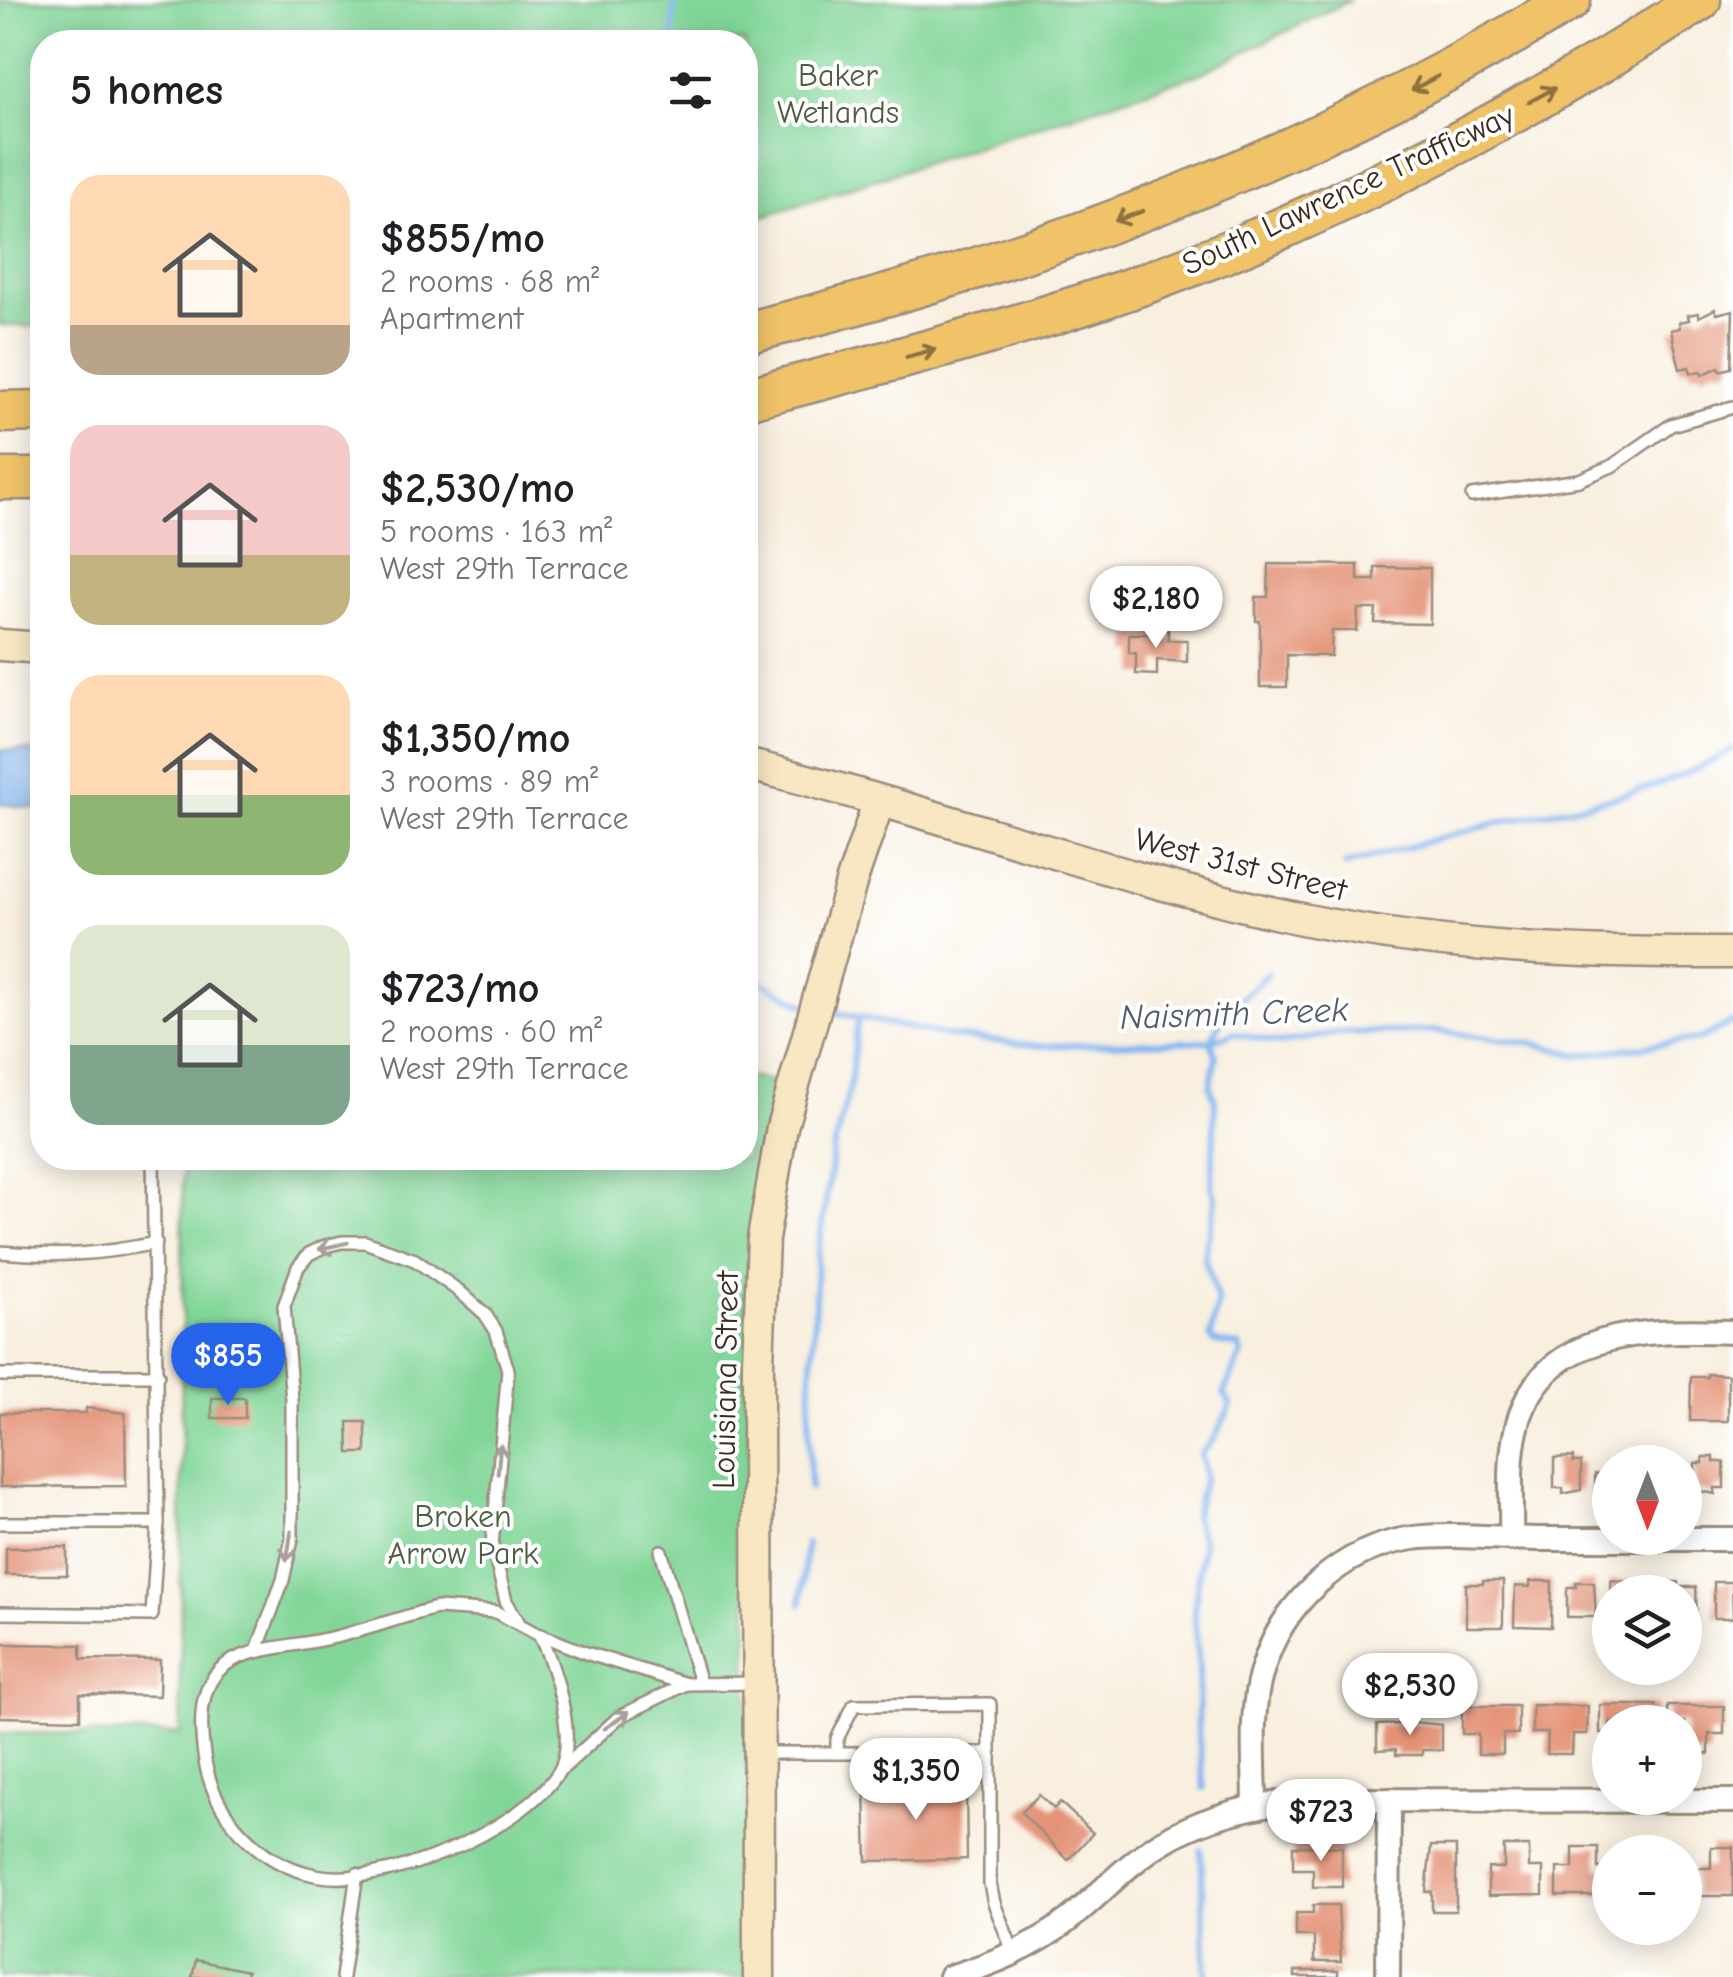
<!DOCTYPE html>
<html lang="en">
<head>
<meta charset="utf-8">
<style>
  body { margin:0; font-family:"Comic Neue",sans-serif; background:#f2f2f2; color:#202124; height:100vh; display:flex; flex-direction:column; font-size:38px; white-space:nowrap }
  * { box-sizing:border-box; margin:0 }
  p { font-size:32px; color:#757577 }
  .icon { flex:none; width:55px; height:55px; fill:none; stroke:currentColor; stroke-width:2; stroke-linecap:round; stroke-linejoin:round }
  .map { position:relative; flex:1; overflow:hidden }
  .drawer { position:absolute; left:30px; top:30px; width:728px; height:1140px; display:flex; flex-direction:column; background:#fff; border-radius:40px; box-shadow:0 5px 25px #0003 }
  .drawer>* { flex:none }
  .needle { width:65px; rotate:180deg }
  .fabs { position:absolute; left:1592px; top:1445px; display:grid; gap:20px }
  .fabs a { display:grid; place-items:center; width:110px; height:110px; border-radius:50%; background:#fff; box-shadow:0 5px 25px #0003; font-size:50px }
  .price { position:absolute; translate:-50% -85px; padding:0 22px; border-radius:35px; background:#fff; color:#222; font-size:32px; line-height:65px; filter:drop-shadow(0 2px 5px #0008) }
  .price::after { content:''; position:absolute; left:50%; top:60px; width:30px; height:22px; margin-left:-15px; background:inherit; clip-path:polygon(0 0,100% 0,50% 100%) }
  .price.selected { background:#2563eb; color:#fff }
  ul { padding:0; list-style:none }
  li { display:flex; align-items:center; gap:30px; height:250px; padding:0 40px }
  li span { display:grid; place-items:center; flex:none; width:280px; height:200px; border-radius:30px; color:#555 }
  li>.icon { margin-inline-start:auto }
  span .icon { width:120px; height:120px; fill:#fffc; stroke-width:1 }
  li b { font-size:42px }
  h2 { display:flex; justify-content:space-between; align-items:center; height:120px; padding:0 40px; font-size:42px }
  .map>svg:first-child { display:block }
  .green { fill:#81d598; stroke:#5e805b; stroke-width:2.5 }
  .water { fill:#83b6f0; stroke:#5f7087; stroke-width:2.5 }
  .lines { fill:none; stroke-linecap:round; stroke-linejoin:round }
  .stream { stroke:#83b6f0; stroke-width:6 }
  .building { fill:#e49377 }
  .service-casing { stroke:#9a8c7e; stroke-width:16 }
  .minor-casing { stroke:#9a8c7e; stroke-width:28 }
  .secondary-casing { stroke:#9a8c7e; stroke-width:35 }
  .motorway-casing { stroke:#9a8c7e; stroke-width:45 }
  .service { stroke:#fff; stroke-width:11 }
  .minor { stroke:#fff; stroke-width:22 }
  .secondary { stroke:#f9e7c3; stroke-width:30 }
  .motorway { stroke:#f0c369; stroke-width:40 }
  .oneway { stroke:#8c6f40 }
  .oneway2 { stroke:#a79f9a }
  .labels { text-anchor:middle; stroke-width:8; stroke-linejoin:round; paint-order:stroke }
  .park-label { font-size:32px; fill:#505d43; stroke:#fff }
  .street-label { font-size:32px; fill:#3b2a1e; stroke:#fff }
  .water-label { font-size:35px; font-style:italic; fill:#545b68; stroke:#fff }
</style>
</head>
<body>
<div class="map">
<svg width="1733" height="1977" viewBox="0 0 1733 1977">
  <rect width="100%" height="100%" fill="#fff"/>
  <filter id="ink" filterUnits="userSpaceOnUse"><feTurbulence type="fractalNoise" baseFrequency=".01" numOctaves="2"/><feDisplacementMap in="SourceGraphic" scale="20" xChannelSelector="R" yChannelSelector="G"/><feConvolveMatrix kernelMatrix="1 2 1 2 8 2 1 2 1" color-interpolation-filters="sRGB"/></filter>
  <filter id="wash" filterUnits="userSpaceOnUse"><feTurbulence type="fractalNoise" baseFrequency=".0048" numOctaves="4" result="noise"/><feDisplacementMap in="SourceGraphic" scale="40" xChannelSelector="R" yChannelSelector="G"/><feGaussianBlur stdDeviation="2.25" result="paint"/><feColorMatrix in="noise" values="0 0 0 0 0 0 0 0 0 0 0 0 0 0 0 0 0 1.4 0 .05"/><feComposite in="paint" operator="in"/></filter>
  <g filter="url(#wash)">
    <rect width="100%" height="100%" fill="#f8efdf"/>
    <g class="green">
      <path d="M 0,0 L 1351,0 L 1201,73 L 745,222 L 745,42 L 42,42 L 42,327 L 0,325 Z"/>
      <path d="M 745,1076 L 780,1083 L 758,1176 L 750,1241 L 746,1977 L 0,1977 L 0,1733 L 180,1734 L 183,1158 L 745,1158 Z"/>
    </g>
    <path class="water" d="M 0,750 L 42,751 L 42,809 L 0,804 Z"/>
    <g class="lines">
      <g class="stream">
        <path d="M 672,42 L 675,0"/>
        <path d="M 1345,865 C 1402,850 1458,831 1515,819 C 1594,802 1663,792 1733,749"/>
        <path d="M 745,969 L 763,983 L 806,1005"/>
        <path d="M 823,1010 L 948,1036 L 1039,1046 L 1211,1041 L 1234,1033 L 1281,1043 L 1338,1033 L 1438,1031 L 1535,1044 L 1578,1055 L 1700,1039 L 1733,1022"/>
        <path d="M 810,1488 L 809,1425 L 817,1262 L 833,1151 L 850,1086 L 858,1019"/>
        <path d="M 801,1604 L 806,1544"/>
        <path d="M 1204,1788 L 1198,1733 L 1199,1666 L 1194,1611 L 1203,1541 L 1194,1517 L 1205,1476 L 1201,1454 L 1214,1439 L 1231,1405 L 1223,1394 L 1242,1354 L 1239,1346 L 1214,1342 L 1210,1336 L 1218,1301 L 1204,1256 L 1216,1201 L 1212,1186 L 1215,1101 L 1210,1086 L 1216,1057 L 1211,1041 L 1223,1016 L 1268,973"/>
        <path d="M 1201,1850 L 1206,1977"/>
      </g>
    </g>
    <g id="blocks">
      <g class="building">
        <path d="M 1715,309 L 1717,314 L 1733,310 L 1731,368 L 1720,371 L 1719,367 L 1702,375 L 1701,371 L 1691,373 L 1689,367 L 1680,369 L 1671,330 L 1680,328 L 1679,322 L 1689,320 L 1688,315 L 1698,313 L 1699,317 Z"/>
        <path d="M 1269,564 L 1358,565 L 1358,580 L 1375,580 L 1375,567 L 1430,568 L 1430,624 L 1375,623 L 1376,609 L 1358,609 L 1357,631 L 1332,631 L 1331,656 L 1287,655 L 1287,687 L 1260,687 L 1260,621 L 1256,621 L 1256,597 L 1268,597 Z"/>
        <path d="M 1150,630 L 1168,630 L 1168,640 L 1187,640 L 1187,662 L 1157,660 L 1157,675 L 1136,674 L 1136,653 L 1129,653 L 1129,634 L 1150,634 Z"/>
        <path d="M 1707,1374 L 1728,1375 L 1728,1421 L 1690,1421 L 1691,1377 L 1707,1377 Z"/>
        <rect x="212" y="1398" width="33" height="20"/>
        <path d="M 86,1408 L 125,1413 L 126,1486 L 0,1487 L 0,1413 L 86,1413 Z"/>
        <path d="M 348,1422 L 366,1422 L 366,1453 L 349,1453 Z"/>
        <path d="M 1573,1457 L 1573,1462 L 1581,1462 L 1581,1490 L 1563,1494 L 1563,1488 L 1554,1488 L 1554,1458 Z"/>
        <path d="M 1703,1457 L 1714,1457 L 1714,1462 L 1724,1462 L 1724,1488 L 1715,1488 L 1715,1494 L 1695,1490 L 1695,1463 L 1703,1463 Z"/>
        <rect x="1595" y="1474" width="10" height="20"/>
        <path d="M 67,1547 L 67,1575 L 6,1575 L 6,1548 Z"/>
        <path d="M 1611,1580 L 1648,1584 L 1648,1592 L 1611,1592 Z"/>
        <path d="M 1483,1581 L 1503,1581 L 1503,1627 L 1466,1627 L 1466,1584 L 1483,1584 Z"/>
        <path d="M 1530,1581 L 1552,1581 L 1551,1627 L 1514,1626 L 1515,1586 L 1530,1587 Z"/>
        <path d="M 1576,1582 L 1594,1582 L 1596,1617 L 1567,1617 L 1567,1591 L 1568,1587 L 1576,1587 Z"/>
        <path d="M 1659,1582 L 1679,1582 L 1679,1587 L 1696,1587 L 1697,1627 L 1685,1627 L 1685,1592 L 1659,1592 Z"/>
        <path d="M 1714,1582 L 1732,1582 L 1733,1618 L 1714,1618 Z"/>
        <path d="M 0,1644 L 81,1645 L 81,1659 L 160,1660 L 159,1696 L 80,1694 L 80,1719 L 0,1717 Z"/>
        <path d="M 1532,1705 L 1588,1706 L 1587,1734 L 1573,1734 L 1572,1754 L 1547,1754 L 1548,1733 L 1532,1733 Z"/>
        <path d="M 1600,1705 L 1656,1705 L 1656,1722 L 1610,1722 L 1610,1733 L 1600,1733 Z"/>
        <path d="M 1462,1706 L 1518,1706 L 1518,1734 L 1503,1734 L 1503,1754 L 1478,1754 L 1478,1734 L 1462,1734 Z"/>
        <path d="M 1668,1706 L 1724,1706 L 1724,1734 L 1709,1734 L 1709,1754 L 1685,1754 L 1685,1722 L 1668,1722 Z"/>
        <path d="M 1423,1723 L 1442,1725 L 1442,1750 L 1422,1750 L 1422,1755 L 1396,1755 L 1396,1749 L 1377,1750 L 1377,1725 Z"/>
        <path d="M 916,1777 L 932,1777 L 932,1788 L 966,1787 L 967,1859 L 867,1861 L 865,1789 L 916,1788 Z"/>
        <path d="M 1039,1795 L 1054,1809 L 1060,1802 L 1093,1833 L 1068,1860 L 1021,1812 Z"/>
        <path d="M 1293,1846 L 1342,1847 L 1342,1887 L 1313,1887 L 1313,1869 L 1293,1869 Z"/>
        <path d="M 1431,1846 L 1456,1846 L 1456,1911 L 1432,1911 L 1432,1892 L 1426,1892 Z"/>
        <path d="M 1504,1846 L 1529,1846 L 1529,1868 L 1543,1868 L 1543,1895 L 1488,1896 L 1488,1868 L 1504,1868 Z"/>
        <path d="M 1573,1847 L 1598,1847 L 1598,1868 L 1610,1868 L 1610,1896 L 1557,1896 L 1557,1868 L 1573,1868 Z"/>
        <path d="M 1711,1847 L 1733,1847 L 1733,1896 L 1695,1896 L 1694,1868 L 1711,1868 Z"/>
        <path d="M 1313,1905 L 1338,1905 L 1341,1962 L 1314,1962 L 1314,1936 L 1296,1936 L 1296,1913 L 1313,1913 Z"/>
        <path d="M 196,1960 L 247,1971 L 246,1977 L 192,1977 Z"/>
        <rect x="1295" y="1971" width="43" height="6"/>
      </g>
    </g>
  </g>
  <g filter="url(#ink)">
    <use href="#blocks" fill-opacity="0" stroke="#9a8c7e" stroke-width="2.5"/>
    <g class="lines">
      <defs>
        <g id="service">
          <path d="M 1472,496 L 1579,480 L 1612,466 L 1671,425 L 1733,407"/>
          <path d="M 0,1252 C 59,1257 97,1255 156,1243"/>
          <path d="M 0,1375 L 158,1375"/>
          <path d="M 0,1523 L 158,1523"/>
          <path d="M 661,1551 L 700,1683"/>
          <path d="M 437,1608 L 496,1612 L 539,1635 C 555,1665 579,1742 558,1773 C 520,1831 383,1889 315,1875 C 257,1863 212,1813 204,1755 C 188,1640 255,1656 335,1637 C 370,1629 403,1616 437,1608 Z"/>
          <path d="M 0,1613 L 152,1615 L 158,1523 L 153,1158"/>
          <path d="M 541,1635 L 586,1653 L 686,1684 L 758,1683"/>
          <path d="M 257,1650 L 283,1580 L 292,1539 L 292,1400 L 284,1306 L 298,1267 L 309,1254 L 325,1246 L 342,1242 L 365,1242 L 415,1260 L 459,1291 L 485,1314 L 496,1331 L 508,1370 L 492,1545 L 506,1601 L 518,1621"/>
          <path d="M 762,1753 L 990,1753 L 990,1884 L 994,1903 L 1014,1954"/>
          <path d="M 837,1753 L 837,1739 L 854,1705 L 990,1704 L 990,1753"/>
          <path d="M 563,1768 L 619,1717 L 686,1684"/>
          <path d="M 342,1977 L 357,1874"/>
        </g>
        <g id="minor">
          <path d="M 1511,1539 C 1512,1503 1508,1465 1516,1431 C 1539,1327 1649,1329 1733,1332"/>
          <path d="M 1255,1807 C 1255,1763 1249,1714 1262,1671 C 1282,1602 1342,1548 1413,1538 C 1455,1533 1501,1539 1543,1539 C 1606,1539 1670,1539 1733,1539"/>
          <path d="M 950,1977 C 992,1964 1032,1948 1067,1921 C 1100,1895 1126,1864 1162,1842 C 1204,1817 1253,1805 1301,1800 L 1733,1801"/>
          <path d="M 1388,1977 L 1389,1800"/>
        </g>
        <g id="secondary">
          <path d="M 0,645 L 42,648"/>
          <path d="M 745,764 C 925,808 1099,873 1279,914 C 1429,948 1581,954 1733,953"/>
          <path d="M 759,1977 L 758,1363 L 763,1239 L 782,1127 L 851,883 L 879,801"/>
        </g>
        <g id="motorway">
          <path d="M 745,333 C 1039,261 1311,159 1570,0"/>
          <path d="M 745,399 C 880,364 1015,330 1146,283 C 1340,212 1527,112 1700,0"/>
          <path d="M 0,412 L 42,411"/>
          <path d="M 0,479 L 42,479"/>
        </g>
      </defs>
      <use href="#service" class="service-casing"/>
      <use href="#minor" class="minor-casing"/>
      <use href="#secondary" class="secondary-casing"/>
      <use href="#motorway" class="motorway-casing"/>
      <use href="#service" class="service"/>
      <use href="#minor" class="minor"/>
      <use href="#secondary" class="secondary"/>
      <use href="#motorway" class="motorway"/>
    </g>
    <defs><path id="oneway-shaft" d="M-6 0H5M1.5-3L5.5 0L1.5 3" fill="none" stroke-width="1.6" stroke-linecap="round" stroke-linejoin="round" transform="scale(2.5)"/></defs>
    <g class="oneway">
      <use href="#oneway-shaft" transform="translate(1425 83) rotate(152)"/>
      <use href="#oneway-shaft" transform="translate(1542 95) rotate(-29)"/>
      <use href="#oneway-shaft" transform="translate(1129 216) rotate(160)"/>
      <use href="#oneway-shaft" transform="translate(921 353) rotate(-15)"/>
    </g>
    <g class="oneway2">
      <use href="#oneway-shaft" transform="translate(333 1246) rotate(167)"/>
      <use href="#oneway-shaft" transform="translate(499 1459) rotate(-85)"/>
      <use href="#oneway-shaft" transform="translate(289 1546) rotate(99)"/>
      <use href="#oneway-shaft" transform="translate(617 1720) rotate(-35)"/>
    </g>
  </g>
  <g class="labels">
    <g class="park-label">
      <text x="838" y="86">Baker<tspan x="838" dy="37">Wetlands</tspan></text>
      <text x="463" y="1527">Broken<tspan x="463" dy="37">Arrow Park</tspan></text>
    </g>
    <g class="street-label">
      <text transform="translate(1348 189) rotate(-25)" y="11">South Lawrence Trafficway</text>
      <text transform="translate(1241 864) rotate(14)" y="11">West 31st Street</text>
      <text transform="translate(725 1380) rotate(-89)" y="11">Louisiana Street</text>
    </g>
    <g class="water-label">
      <text transform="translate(1234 1013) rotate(-2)" y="12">Naismith Creek</text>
    </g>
  </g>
</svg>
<div class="fabs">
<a><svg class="needle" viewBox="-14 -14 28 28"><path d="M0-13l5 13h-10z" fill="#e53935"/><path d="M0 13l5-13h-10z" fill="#757577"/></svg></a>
<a><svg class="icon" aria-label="layers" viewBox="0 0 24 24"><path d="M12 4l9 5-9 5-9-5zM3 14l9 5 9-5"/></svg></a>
<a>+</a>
<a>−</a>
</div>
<b class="price" style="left:1156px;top:651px">$2,180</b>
<b class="price selected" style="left:228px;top:1408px">$855</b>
<b class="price" style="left:1410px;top:1738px">$2,530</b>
<b class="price" style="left:916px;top:1823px">$1,350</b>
<b class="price" style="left:1321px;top:1864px">$723</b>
<section class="drawer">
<h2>5 homes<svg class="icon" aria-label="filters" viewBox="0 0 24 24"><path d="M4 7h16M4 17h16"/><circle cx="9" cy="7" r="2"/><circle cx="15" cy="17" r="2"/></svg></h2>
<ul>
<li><span style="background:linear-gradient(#ffd9b3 75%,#b9a48a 0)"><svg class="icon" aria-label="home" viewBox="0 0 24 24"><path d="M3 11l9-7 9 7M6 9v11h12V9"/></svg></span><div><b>$855/mo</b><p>2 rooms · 68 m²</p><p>Apartment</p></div></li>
<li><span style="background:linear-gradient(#f6c9c9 65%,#c2b280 0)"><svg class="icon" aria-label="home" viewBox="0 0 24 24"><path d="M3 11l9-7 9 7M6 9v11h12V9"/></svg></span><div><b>$2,530/mo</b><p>5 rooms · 163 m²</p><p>West 29th Terrace</p></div></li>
<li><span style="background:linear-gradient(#ffd9b3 60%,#8fb573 0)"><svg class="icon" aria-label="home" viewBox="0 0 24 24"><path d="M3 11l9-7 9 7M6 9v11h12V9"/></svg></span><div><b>$1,350/mo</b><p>3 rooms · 89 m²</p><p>West 29th Terrace</p></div></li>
<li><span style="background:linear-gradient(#dfe7d0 60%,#7fa58c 0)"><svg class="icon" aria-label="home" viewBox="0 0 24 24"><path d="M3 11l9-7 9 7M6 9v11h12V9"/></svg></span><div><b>$723/mo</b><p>2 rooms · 60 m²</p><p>West 29th Terrace</p></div></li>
</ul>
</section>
</div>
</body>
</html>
